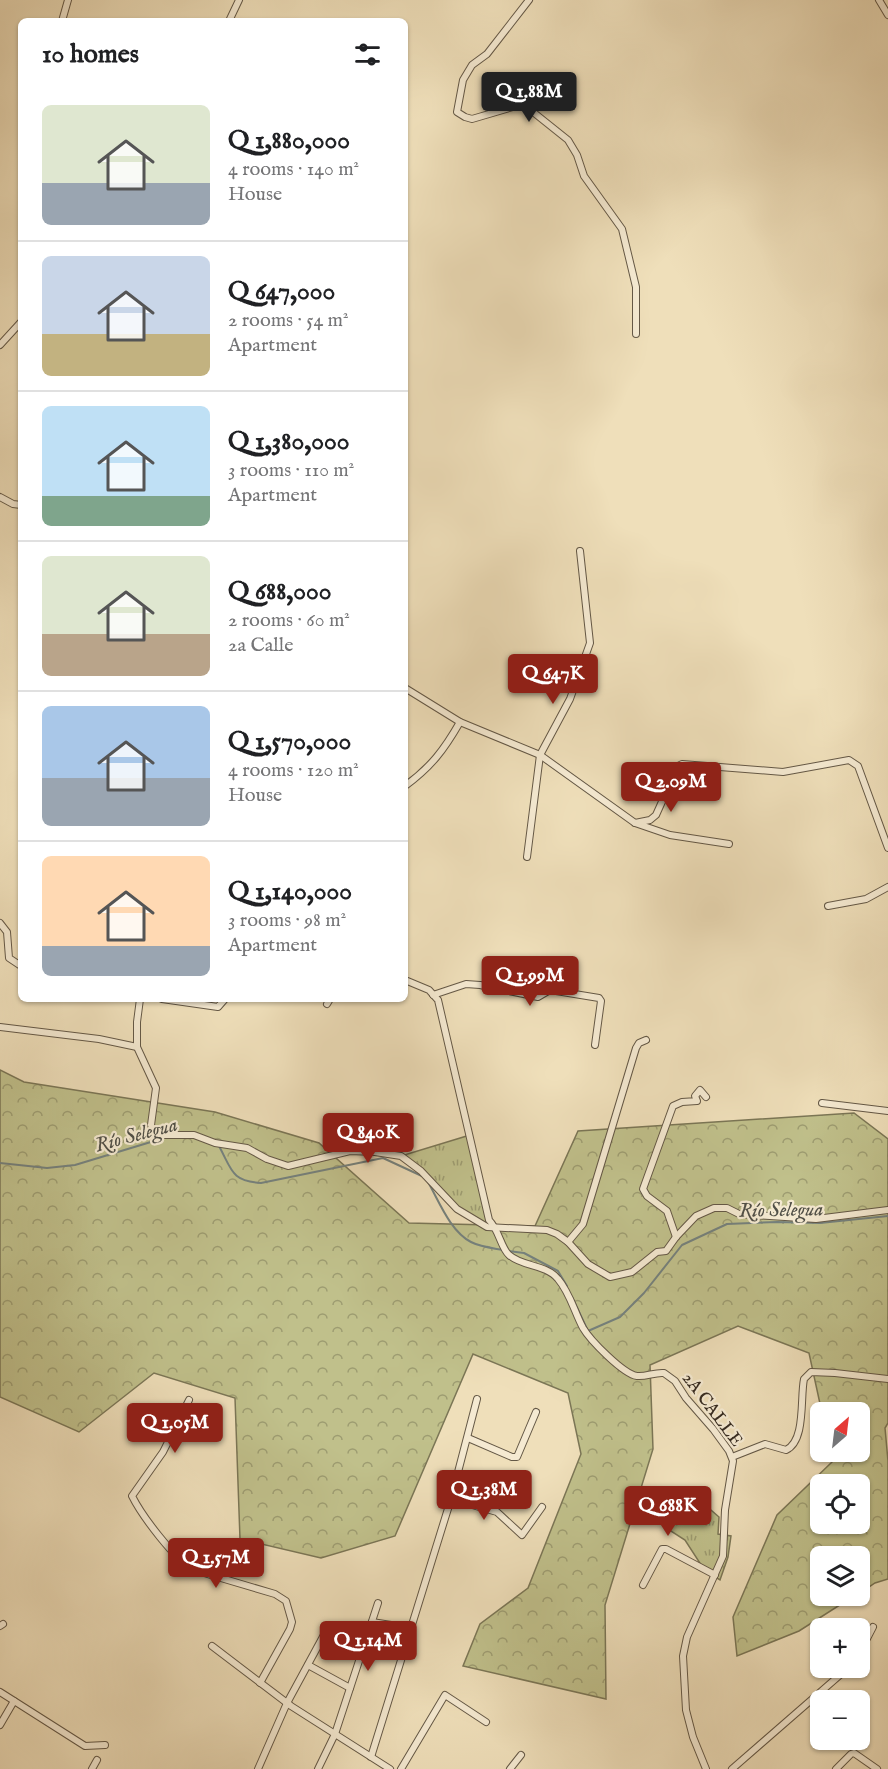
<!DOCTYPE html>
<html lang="en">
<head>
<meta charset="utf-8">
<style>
  body { margin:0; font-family:"IM FELL English",serif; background:#f2f2f2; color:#202124; height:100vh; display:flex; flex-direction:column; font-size:22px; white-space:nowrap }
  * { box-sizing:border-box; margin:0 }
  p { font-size:20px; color:#757577 }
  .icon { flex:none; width:33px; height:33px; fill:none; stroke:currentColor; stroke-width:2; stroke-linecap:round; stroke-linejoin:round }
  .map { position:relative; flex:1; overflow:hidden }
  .details { position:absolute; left:18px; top:18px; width:390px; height:984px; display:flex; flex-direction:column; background:#fff; border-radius:9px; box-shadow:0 2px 4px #0004 }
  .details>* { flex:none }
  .needle { width:39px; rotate:28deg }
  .controls { position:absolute; left:810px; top:1402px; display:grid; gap:12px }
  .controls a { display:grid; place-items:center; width:60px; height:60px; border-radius:9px; background:#fff; box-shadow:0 2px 4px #0004; font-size:30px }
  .price { position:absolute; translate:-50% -51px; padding:0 14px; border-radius:6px; background:#8f2418; color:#fff; font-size:20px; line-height:39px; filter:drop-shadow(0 2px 3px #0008) }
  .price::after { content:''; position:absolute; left:50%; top:36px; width:18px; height:14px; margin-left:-9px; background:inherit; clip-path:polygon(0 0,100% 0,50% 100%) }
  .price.on { background:#222; color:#fff }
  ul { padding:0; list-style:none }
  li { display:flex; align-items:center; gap:18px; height:150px; padding:0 24px }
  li+li { border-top:2px solid #e0e0e0 }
  li span { display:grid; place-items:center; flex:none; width:168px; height:120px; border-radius:9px; color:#555 }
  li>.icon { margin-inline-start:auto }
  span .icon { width:72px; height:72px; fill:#fffc; stroke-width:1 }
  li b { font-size:26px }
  h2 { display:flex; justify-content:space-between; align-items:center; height:72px; padding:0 24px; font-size:26px }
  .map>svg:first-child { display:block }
  .forest { fill:url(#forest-crowns); stroke:#7b7656; stroke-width:1.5; fill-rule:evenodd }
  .park { fill:url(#park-tufts); stroke:#7b7656; stroke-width:1.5 }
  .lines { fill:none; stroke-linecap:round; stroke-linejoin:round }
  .stream { stroke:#75817d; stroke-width:2 }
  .street-casing { stroke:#645846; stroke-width:8 }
  .street { stroke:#f5ead2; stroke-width:6 }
  .labels { text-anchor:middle; stroke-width:4.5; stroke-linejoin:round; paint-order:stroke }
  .street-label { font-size:18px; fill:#362b20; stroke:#f5ead2 }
  .water-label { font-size:20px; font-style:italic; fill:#504f47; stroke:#f5ead2 }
</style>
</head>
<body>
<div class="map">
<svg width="888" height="1769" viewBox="0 0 888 1769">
  <defs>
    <pattern id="forest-crowns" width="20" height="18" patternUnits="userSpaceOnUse" patternTransform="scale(1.5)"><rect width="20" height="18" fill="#c0c08b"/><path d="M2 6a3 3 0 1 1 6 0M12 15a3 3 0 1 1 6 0" fill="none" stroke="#9d9c71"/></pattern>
    <pattern id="park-tufts" width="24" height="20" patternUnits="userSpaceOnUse" patternTransform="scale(1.5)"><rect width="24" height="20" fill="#c0c08b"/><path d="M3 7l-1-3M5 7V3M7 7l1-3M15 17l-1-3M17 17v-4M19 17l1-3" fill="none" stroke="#9d9c71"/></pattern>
  </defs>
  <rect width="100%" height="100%" fill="#efdfba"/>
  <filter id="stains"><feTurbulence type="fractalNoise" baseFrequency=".00333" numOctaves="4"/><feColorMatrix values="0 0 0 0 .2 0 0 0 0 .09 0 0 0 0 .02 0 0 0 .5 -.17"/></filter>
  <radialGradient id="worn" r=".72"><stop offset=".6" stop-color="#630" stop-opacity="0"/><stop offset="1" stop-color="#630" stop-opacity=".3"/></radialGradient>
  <path class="forest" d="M 0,1070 L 24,1082 L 215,1112 L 319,1143 L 409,1223 L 535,1226 L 578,1131 L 854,1113 L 888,1139 L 888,1423 L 885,1428 L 888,1461 L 888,1579 L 875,1583 L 860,1593 L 860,1557 L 820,1557 L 820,1596 L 854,1596 L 799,1631 L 737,1656 L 733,1617 L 777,1515 L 832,1462 L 830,1452 L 860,1452 L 860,1413 L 822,1413 L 809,1353 L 738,1326 L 650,1365 L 653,1449 L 605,1605 L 606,1699 L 463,1666 L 480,1624 L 528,1588 L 581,1454 L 568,1393 L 473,1354 L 395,1536 L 321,1558 L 240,1539 L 235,1398 L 154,1373 L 79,1432 L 0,1397 ZM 820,1485 L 860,1485 L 860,1524 L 820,1524 Z"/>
  <g class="park">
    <path d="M 470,1135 L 489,1220 L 484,1223 L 459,1210 L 423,1173 L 401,1156 Z"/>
    <path d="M 678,1495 L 697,1498 L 719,1517 L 718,1534 L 731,1536 L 728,1557 L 720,1580 L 705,1571 L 685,1540 L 663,1526 Z"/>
  </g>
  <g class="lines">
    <g class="stream">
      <path d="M 219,1146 C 232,1170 231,1181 261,1183 L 383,1158 L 424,1177"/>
      <path d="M 0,1163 L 47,1168 L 75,1165 L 164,1138"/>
      <path d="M 428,1182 C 439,1201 450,1231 471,1242 C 481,1247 492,1248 503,1250"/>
      <path d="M 508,1251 L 524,1253 L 558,1271 L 567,1286"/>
      <path d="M 572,1297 L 588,1331 L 620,1317 L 644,1293 L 682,1245 L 727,1224 L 777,1222 L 820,1223 L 888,1216"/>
    </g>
    <defs>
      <g id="street">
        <path d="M 529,0 L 487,54 L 472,65 L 463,80 L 457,112 L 465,117 L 472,119 L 523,104 L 568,140 L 577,155 L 584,176 L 622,229 L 636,287 L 636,334"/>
        <path d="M 879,0 L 888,15"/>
        <path d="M 62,21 L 68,0"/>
        <path d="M 229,21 L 239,0"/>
        <path d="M 0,345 L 21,322"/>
        <path d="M 0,497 L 13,504 L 21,505"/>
        <path d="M 405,688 L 460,722 L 540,755 L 635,823 L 670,835 L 729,844"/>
        <path d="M 405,786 C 431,767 444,750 460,722"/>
        <path d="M 635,823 L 650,820 L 656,815 L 678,766 L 682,764 L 783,772 L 849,760 L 858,766 L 888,848"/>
        <path d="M 527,857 L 540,755 L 570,699 L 590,643 L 580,551"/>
        <path d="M 828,906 L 866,899 L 888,887"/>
        <path d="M 0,923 L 7,932 L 9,958 L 21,966"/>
        <path d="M 405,980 L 429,990 L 438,1000 L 489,1220 C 499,1230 501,1248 509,1255 C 522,1267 546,1264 558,1279 C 570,1293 574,1311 583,1328 C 590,1340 623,1374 637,1376 C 646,1377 655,1372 664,1373 L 675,1381 L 686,1398 L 713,1429 L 729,1451 L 733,1461 L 725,1510 L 723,1556 L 687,1637 L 683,1656 L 686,1710 L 693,1737 L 706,1769"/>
        <path d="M 433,995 L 466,984 L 480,985 L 538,997 L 550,990 L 599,998 L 601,1001 L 595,1045"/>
        <path d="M 140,999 L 137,1022 L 137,1047 L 156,1088 L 151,1125 L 154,1133 L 162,1135 L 194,1135 L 215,1143 L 247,1148 L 267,1159 L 288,1166 L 350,1151 L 375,1152 L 401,1156 L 421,1171 L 457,1209 L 487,1227 L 547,1230 L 557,1234 L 568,1242 L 588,1264 L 610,1277 L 632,1272 L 657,1252 L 666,1251 L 676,1237 L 696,1216 L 714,1208 L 727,1208 L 739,1214 L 816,1219 L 888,1210"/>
        <path d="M 162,999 L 218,1007 L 225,999"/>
        <path d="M 327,1004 L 330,999"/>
        <path d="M 0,1027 L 99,1039 L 137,1047"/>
        <path d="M 822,1103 L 888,1111"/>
        <path d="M 676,1237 L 667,1211 L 647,1196 L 643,1189 L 673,1106 L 682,1102 L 697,1101 L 695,1096 L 700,1090 L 706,1097"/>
        <path d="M 568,1242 L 583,1224 L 636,1048 L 639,1043 L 646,1040"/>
        <path d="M 189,1400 L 163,1452 L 132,1496 C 142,1516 175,1560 194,1570 L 275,1594 L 286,1601 L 292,1622 L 290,1629 L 260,1683"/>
        <path d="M 468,1438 L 512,1457 L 517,1457 L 536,1412"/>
        <path d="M 732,1457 L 765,1444 L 786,1450 C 806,1441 800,1398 804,1379 L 811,1372 L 835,1373 L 888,1379"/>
        <path d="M 451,1499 L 497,1512 L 522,1535 L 542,1507"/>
        <path d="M 643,1585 L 662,1549 L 666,1549 L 715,1575"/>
        <path d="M 372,1622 L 410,1628"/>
        <path d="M 0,1626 L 3,1624"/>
        <path d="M 212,1646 L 291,1706 L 390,1769"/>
        <path d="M 860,1652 L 873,1627"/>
        <path d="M 308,1665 L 350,1688"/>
        <path d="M 0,1692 L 85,1746 L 105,1745"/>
        <path d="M 0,1725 L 14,1701"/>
        <path d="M 371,1757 L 451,1499 L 477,1399"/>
        <path d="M 92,1769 L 97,1760"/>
        <path d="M 258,1769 L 287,1703 L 325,1633 L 330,1631 L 362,1650"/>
        <path d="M 318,1769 L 335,1734 L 378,1603"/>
        <path d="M 401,1769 L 445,1695 L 486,1722"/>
        <path d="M 510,1769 L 521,1755"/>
        <path d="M 732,1769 L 848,1668"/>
        <path d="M 836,1769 L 851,1754 L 854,1753 L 877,1769"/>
      </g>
    </defs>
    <use href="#street" class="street-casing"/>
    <use href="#street" class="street"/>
  </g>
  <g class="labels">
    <g class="street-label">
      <text transform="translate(713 1409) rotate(53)" y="6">2A CALLE</text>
    </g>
    <g class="water-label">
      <text transform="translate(136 1134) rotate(-15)" y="7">Río Selegua</text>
      <text transform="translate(781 1209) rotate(-1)" y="7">Río Selegua</text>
    </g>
  </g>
  <rect width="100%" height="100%" filter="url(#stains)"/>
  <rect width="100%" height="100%" fill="url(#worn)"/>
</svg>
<div class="controls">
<a><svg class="needle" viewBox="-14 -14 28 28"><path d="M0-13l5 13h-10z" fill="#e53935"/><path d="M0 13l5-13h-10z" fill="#757577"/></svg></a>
<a><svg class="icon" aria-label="locate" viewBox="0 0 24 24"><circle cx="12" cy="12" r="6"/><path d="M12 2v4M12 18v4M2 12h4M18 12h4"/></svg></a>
<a><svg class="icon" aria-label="layers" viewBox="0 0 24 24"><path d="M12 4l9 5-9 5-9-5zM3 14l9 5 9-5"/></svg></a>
<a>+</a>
<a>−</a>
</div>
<b class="price on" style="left:529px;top:123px">Q 1.88M</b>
<b class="price" style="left:553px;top:705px">Q 647K</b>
<b class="price" style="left:671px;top:813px">Q 2.09M</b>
<b class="price" style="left:530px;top:1007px">Q 1.99M</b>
<b class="price" style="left:368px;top:1164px">Q 840K</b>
<b class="price" style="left:175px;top:1454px">Q 1.05M</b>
<b class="price" style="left:484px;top:1521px">Q 1.38M</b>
<b class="price" style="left:668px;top:1537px">Q 688K</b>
<b class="price" style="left:216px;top:1589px">Q 1.57M</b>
<b class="price" style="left:368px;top:1672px">Q 1.14M</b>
<section class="details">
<h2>10 homes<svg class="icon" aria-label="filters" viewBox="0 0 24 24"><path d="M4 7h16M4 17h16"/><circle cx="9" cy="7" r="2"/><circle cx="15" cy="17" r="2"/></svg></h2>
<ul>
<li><span style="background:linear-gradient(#dfe7d0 65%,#9aa5b1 0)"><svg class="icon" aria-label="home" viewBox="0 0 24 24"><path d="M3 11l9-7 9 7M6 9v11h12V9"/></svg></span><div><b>Q 1,880,000</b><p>4 rooms · 140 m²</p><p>House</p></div></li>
<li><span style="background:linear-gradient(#c9d6e8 65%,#c2b280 0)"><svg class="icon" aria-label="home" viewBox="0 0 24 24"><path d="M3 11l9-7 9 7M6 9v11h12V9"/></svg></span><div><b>Q 647,000</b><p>2 rooms · 54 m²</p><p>Apartment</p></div></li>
<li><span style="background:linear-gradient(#bfe0f5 75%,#7fa58c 0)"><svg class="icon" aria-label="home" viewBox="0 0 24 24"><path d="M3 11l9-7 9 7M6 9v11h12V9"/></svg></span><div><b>Q 1,380,000</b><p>3 rooms · 110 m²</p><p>Apartment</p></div></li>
<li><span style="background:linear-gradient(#dfe7d0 65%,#b9a48a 0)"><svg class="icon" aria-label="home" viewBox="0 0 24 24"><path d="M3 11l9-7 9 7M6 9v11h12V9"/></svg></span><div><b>Q 688,000</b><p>2 rooms · 60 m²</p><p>2a Calle</p></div></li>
<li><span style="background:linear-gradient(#a9c7e8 60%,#9aa5b1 0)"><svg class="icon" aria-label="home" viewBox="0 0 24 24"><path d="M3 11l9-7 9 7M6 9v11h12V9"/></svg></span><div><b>Q 1,570,000</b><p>4 rooms · 120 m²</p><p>House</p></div></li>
<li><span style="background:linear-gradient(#ffd9b3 75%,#9aa5b1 0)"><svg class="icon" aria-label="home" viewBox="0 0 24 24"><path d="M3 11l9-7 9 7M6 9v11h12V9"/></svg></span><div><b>Q 1,140,000</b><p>3 rooms · 98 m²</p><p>Apartment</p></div></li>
</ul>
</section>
</div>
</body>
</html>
